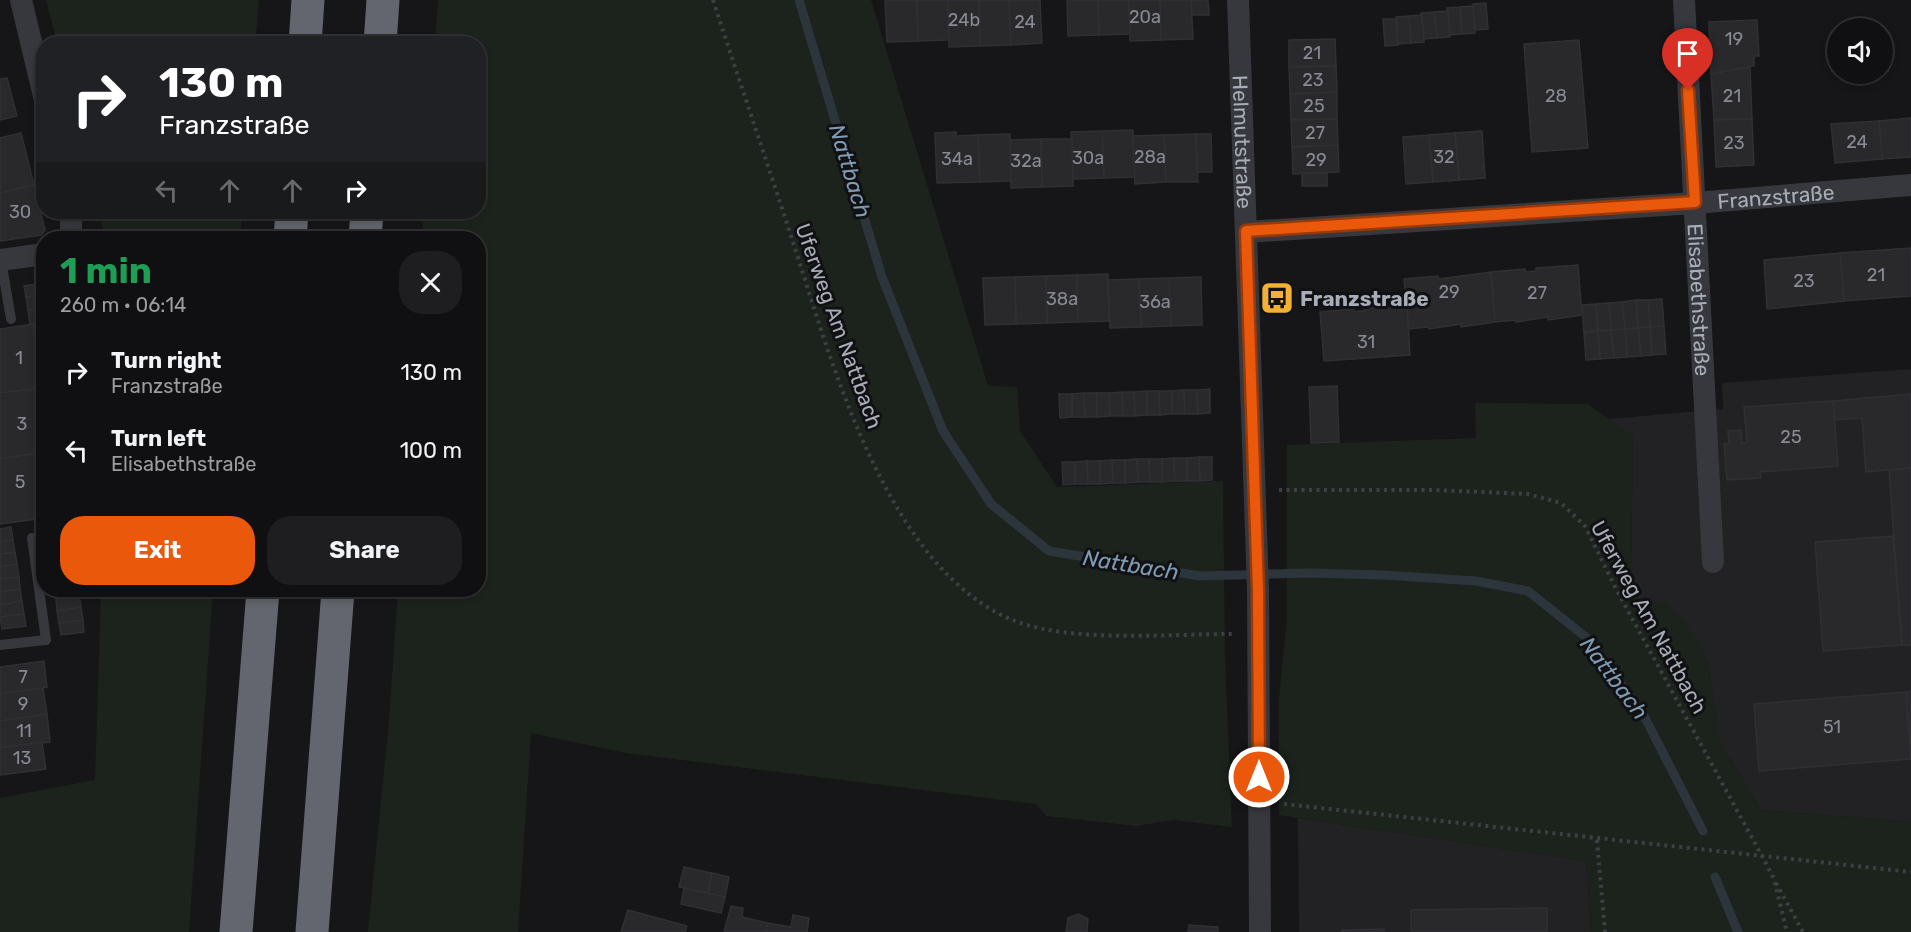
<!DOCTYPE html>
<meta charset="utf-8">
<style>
body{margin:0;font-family:Rubik,sans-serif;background:#1e1e20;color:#f1f3f6;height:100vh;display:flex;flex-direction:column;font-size:22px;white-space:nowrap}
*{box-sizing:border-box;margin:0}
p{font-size:20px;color:#9c9d9f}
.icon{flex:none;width:33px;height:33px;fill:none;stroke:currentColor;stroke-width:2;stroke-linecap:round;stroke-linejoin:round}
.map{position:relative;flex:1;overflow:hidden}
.sheet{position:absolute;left:36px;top:231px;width:450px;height:366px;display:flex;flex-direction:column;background:#101012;border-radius:24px;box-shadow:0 3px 9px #0003,0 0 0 2px #303032}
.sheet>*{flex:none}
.guide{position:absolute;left:36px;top:36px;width:450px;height:183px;border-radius:24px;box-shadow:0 3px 9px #0003,0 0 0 2px #303032;background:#202124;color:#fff;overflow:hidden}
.tools{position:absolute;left:1827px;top:18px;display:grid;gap:12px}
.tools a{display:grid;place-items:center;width:66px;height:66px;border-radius:50%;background:#101012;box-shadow:0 3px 9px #0003,0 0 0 2px #303032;font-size:30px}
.pin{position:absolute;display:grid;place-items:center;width:51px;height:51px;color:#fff;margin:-62px -26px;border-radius:50% 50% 50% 0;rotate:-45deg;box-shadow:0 0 6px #0007}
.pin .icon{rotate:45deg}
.me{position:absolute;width:66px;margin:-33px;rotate:0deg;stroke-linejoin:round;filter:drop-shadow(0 0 4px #0008)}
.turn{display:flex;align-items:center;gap:21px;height:126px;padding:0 24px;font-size:27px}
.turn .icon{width:78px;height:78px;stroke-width:2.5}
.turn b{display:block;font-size:42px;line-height:51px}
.lanes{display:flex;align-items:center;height:57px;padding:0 24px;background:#0003;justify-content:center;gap:30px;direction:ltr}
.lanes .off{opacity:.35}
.round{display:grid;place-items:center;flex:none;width:63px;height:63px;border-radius:24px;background:#1e1e20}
.overview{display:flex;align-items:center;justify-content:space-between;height:102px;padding:0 24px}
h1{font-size:36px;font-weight:700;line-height:45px;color:#1e9e55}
.cta{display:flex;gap:12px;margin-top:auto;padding:12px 24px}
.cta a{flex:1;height:69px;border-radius:24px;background:#ea580c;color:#fff;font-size:24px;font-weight:700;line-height:69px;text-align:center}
.cta a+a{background:#1e1e20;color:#f1f3f6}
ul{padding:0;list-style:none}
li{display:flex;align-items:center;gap:18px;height:78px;padding:0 24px}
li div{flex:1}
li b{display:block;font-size:22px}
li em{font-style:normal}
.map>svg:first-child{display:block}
.built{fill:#222225}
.green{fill:#1c231d}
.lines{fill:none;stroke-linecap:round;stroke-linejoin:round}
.stream{stroke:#2c353c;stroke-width:9}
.building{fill:#29292c;stroke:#303034;stroke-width:1.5}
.path{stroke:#3d3f44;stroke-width:4;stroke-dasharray:3 4.5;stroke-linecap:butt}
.lane{stroke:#37383d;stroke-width:10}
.street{stroke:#37383d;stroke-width:22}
.highway{stroke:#63666e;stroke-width:33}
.route-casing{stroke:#983908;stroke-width:15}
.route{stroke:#ea580c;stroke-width:10}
.labels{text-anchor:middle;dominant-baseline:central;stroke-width:6;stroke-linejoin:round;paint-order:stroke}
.number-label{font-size:18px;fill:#888b94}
.street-label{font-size:21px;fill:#a8adb8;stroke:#111113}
.poi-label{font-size:21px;font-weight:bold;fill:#a8adb8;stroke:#111113;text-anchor:start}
.water-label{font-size:22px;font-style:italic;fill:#7f9bb3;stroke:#111113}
</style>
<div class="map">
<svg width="1911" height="932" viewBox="0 0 1911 932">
<rect width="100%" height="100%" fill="#161618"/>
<g class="built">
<polygon points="1911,369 1911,822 1761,810 1719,740 1708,662 1638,605 1631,568 1633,436 1609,419 1723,409 1722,383"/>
<polygon points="1298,818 1586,861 1591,932 1299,932"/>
</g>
<g class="green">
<polygon points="46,0 259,0 255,43 57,43"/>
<polygon points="438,0 871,0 988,386 1017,387 1020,431 1057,487 1223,481 1225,659 1232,827 1174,820 1136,826 1047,816 1036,804 626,753 531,733 518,932 368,932 389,720 398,590 478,590 478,238 422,238 424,212 478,212 478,44 435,43"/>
<polygon points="99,212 242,212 240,238 105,238"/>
<polygon points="1475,403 1587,404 1633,435 1631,568 1638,605 1668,601 1694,635 1708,662 1719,740 1761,810 1911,822 1911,932 1591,932 1586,861 1279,815 1279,698 1287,618 1287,445 1476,438"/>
<polygon points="101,590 213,590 189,932 0,932 0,798 95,780"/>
</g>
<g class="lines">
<g class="stream">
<polyline points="799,0 882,277 943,431 991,504 1049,551 1200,576 1310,573 1383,575 1476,581 1528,591 1587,638 1642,712 1703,831"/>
<polyline points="1715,877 1738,932"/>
</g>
</g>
<g class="building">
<polygon points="885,0 917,0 918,41 887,42"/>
<polygon points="917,0 948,0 949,40 918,41"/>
<polygon points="948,0 979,0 980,46 949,47"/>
<polygon points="979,0 1009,0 1011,45 980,46"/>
<polygon points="1009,0 1040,0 1042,43 1011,45"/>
<polygon points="1067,0 1098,0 1099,35 1068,36"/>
<polygon points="1098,0 1129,0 1130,34 1099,35"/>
<polygon points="1129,0 1160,0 1161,40 1130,41"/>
<polygon points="1160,0 1191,0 1193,39 1161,40"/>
<polygon points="1191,0 1208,0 1209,15 1192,15"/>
<polygon points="1486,3 1488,29 1475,30 1473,4"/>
<polygon points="1473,6 1475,33 1462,34 1460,7"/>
<polygon points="1460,7 1462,34 1449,35 1447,8"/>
<polygon points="1448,11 1450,37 1437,38 1434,12"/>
<polygon points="1434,12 1437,38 1424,39 1421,13"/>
<polygon points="1422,15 1424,42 1411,43 1409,16"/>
<polygon points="1409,16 1411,43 1398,44 1396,17"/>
<polygon points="1383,19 1396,19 1398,45 1385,46"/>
<polygon points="1757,20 1759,56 1754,56 1754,66 1711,74 1709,22"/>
<polygon points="1335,39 1336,66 1289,67 1289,40"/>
<polygon points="1579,40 1588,148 1532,152 1524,44"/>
<polygon points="1336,66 1337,92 1290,94 1289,67"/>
<polygon points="1750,67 1752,119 1714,120 1711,74"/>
<polygon points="7,78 17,116 0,120 0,79"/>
<polygon points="1337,92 1337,119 1291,120 1290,94"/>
<polygon points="1911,118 1911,157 1882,159 1879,121"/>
<polygon points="1337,119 1338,145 1292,147 1291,120"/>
<polygon points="1752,119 1754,165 1716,167 1714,120"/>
<polygon points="1879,121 1882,159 1835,163 1831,124"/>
<polygon points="1133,130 1135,177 1104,178 1102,131"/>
<polygon points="1102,131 1104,178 1073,179 1071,132"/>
<polygon points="1482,131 1485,178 1459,180 1455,133"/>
<polygon points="956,132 956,136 978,135 980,182 937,183 935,133"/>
<polygon points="21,133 34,185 0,193 0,138"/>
<polygon points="1455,133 1459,180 1433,182 1429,135"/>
<polygon points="1010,134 1011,181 980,182 978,135"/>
<polygon points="1196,134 1198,182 1166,182 1164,135"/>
<polygon points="1196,134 1211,134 1212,172 1197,172"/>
<polygon points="1164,135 1166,182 1135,184 1133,136"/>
<polygon points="1429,135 1433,182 1406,184 1403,137"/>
<polygon points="1041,139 1042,187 1011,188 1010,140"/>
<polygon points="1041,139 1072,139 1073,186 1042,187"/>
<polygon points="1338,145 1339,172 1293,174 1292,147"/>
<rect x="1302" y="173" width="25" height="13"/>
<polygon points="34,185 45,230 41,235 0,241 0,193"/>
<polygon points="1911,248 1911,296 1844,301 1840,253"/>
<polygon points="1840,253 1844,301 1767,309 1764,260"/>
<polygon points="1578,265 1582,315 1548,320 1548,317 1516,322 1516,320 1495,322 1491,272 1525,269 1526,272 1536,271 1536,268"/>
<polygon points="1491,272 1495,322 1461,327 1461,324 1429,329 1428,327 1408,329 1404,279 1438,276 1439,279"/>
<polygon points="1108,274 1109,321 1078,322 1077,275"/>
<polygon points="1077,275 1078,322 1047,323 1046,276"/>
<polygon points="1046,276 1047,323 1016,324 1015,277"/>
<polygon points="1015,277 1016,324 985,325 983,278"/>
<polygon points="1201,277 1202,325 1171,326 1169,278"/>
<polygon points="1169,278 1171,326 1141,327 1139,279"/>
<polygon points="1139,279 1141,327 1110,328 1108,280"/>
<polygon points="44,283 44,295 26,297 24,286"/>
<polygon points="44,295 44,308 28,310 26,297"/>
<polygon points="1662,299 1664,326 1650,327 1648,300"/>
<polygon points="1636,300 1638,328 1625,329 1622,302"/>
<polygon points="1636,300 1648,300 1650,327 1638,328"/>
<polygon points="1622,302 1625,329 1611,330 1609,303"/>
<polygon points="1609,303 1611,330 1598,331 1596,304"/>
<polygon points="1596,304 1598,331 1584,333 1582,305"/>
<polygon points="1407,305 1410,355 1324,361 1320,312 1354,309 1354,312 1364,311 1364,308"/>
<polygon points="44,308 44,322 30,324 28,310"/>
<polygon points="33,324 42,388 0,393 0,329"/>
<polygon points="1664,326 1666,354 1652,355 1650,327"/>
<polygon points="1650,327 1652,355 1641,356 1638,328"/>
<polygon points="1638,328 1641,356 1627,357 1625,329"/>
<polygon points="1625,329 1627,357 1614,358 1611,330"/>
<polygon points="1611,330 1614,358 1600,359 1598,331"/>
<polygon points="1598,331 1600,359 1586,360 1584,333"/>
<polygon points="1337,386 1339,442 1311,443 1309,387"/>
<polygon points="42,388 44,452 0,459 0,393"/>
<polygon points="1210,389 1210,413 1198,414 1197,390"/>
<polygon points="1184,390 1185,414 1172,414 1172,391"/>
<polygon points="1184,390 1197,390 1198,414 1185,414"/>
<polygon points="1147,391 1147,415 1135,416 1134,392"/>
<polygon points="1147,391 1159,391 1160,415 1147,415"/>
<polygon points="1159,391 1172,391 1172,414 1160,415"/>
<polygon points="1122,392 1123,416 1110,416 1109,393"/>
<polygon points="1122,392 1134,392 1135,416 1123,416"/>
<polygon points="1084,393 1085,417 1072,417 1072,394"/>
<polygon points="1084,393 1097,393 1097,417 1085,417"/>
<polygon points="1097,393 1109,393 1110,416 1097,417"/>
<polygon points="1059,394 1072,394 1072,417 1060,418"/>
<polygon points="1911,394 1911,468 1866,472 1862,418 1834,420 1833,401"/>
<polygon points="1833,401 1838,466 1760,472 1761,478 1727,480 1724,444 1729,443 1728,431 1741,430 1742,443 1747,442 1744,407"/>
<polygon points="37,453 44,518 0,524 0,459"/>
<polygon points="1199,457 1212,457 1212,480 1200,481"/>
<polygon points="1199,457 1200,481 1187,481 1187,458"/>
<polygon points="1174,458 1175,481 1162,482 1162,459"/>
<polygon points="1174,458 1187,458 1187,481 1175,481"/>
<polygon points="1137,459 1138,482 1125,483 1125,460"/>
<polygon points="1137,459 1149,459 1150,482 1138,482"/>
<polygon points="1149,459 1162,459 1162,482 1150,482"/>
<polygon points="1112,460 1125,460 1125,483 1113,483"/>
<polygon points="1112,460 1113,483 1100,484 1100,461"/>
<polygon points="1087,461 1088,484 1075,484 1075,462"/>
<polygon points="1087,461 1100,461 1100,484 1088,484"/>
<polygon points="1062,462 1075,462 1075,484 1063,485"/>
<polygon points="1911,468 1911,645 1902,645 1889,470"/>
<polygon points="11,527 13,540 0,542 0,529"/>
<polygon points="1893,536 1902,645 1823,651 1815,542"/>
<polygon points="13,540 15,552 0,554 0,542"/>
<polygon points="15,552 17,564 0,567 0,554"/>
<polygon points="17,564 19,577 0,579 0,567"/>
<polygon points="19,577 20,589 0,592 0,579"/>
<polygon points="20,589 22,601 0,605 0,592"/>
<polygon points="54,590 78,590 79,595 56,599"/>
<polygon points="79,595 81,607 57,611 56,599"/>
<polygon points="22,601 24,614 0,617 0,605"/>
<polygon points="81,607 83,620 59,623 57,611"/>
<polygon points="24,614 26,626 2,629 0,617"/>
<polygon points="83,620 84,632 61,635 59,623"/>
<polygon points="44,661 47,687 0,694 0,667"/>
<polygon points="43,688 47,714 0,721 0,694"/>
<polygon points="1911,691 1911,749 1906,692"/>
<polygon points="1906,692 1911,759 1759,771 1754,704"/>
<polygon points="47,714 50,742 0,748 0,721"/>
<polygon points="42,742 46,769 0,775 0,748"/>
<polygon points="684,867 712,873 708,893 679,887"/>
<polygon points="712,873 729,877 725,897 708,893"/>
<polygon points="684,888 725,897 721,913 681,904"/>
<polygon points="731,906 743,908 742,917 768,923 766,932 724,932"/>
<polygon points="1547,908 1547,932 1412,932 1411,929 1411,910"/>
<polygon points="628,910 687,926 685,932 621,932"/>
<polygon points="1078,914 1088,919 1087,932 1066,932 1068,918"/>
<polygon points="793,915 809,918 807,932 766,932 768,923 791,927"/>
<polygon points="1189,925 1218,927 1218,932 1188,932"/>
<polygon points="1384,929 1384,932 1342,932 1342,930"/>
</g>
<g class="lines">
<g class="path">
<path d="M713 0C739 80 766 159 792 239 831 359 886 570 1015 621 1072 643 1170 634 1233 634"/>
<polyline points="1279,490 1433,490 1528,494 1561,503 1585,526 1616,589 1763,858 1774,879 1787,932"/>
<polyline points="1284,804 1911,872"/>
<polyline points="1597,840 1605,932"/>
<polyline points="1776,883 1803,932"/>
</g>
<g class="lane">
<polyline points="1,260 11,319"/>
<polyline points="0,645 46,640 32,538"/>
</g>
<g class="street">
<polyline points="21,0 44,96"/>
<path id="s1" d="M1238 0 1258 590 1260 932"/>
<path id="s2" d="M1684 0 1713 562"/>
<path id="s3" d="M1246 232 1695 203 1911 185"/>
<polyline points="71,238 71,212"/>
<polyline points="0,260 44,254"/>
</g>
<g class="highway">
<polyline points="305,44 308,0"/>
<polyline points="380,44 383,0"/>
<polyline points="290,238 292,212"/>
<polyline points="365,238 367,212"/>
<polyline points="236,932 263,590"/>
<polyline points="312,932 338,590"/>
</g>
</g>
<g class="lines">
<defs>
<polyline id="route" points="1259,777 1258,590 1246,231 1695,202 1688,90"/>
</defs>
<use href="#route" class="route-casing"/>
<use href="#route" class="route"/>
</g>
<defs>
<symbol id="bus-square" viewBox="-11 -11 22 22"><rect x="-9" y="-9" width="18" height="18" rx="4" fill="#f2b134" stroke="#111113"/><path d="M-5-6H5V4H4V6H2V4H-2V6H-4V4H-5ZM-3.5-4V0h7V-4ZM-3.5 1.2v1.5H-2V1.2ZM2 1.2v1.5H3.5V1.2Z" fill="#111"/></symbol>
</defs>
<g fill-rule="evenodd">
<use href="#bus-square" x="1258" y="279" width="38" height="38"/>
</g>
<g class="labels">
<g class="number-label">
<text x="1145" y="17">20a</text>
<text x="964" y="20">24b</text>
<text x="1025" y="22">24</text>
<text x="1734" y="39">19</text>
<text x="1312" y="53">21</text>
<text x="1313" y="80">23</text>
<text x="1556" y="96">28</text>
<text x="1732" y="96">21</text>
<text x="1314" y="106">25</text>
<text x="1315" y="133">27</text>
<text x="1857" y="142">24</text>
<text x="1734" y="143">23</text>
<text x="1150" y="157">28a</text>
<text x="1444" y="157">32</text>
<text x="1088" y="158">30a</text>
<text x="957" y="159">34a</text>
<text x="1316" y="160">29</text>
<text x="1026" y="161">32a</text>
<text x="20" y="212">30</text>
<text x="1876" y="275">21</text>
<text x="1804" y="281">23</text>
<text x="1449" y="292">29</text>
<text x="1537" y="293">27</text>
<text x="1062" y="299">38a</text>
<text x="1155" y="302">36a</text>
<text x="1366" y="342">31</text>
<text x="19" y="358">1</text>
<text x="22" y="424">3</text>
<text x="1791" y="437">25</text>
<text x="20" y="482">5</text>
<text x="23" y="677">7</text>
<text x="23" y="704">9</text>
<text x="1832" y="727">51</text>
<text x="24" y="731">11</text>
<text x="22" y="758">13</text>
</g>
<g class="street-label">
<text stroke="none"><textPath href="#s1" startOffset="142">Helmutstraße</textPath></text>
<text stroke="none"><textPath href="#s3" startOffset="531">Franzstraße</textPath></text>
<text stroke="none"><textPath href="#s2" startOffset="300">Elisabethstraße</textPath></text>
<text transform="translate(839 326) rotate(70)">Uferweg Am Nattbach</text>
<text transform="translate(1649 617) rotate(61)">Uferweg Am Nattbach</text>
</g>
<g class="poi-label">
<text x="1300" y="298">Franzstraße</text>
</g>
<g class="water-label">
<text transform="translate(850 171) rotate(73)">Nattbach</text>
<text transform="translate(1131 565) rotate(9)">Nattbach</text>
<text transform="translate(1614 678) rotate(53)">Nattbach</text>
</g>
</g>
</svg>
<div class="tools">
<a><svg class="icon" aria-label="sound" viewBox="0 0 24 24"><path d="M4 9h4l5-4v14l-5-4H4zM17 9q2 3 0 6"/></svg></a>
</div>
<div class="pin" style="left:1688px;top:90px;background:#d93025"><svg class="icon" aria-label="arrive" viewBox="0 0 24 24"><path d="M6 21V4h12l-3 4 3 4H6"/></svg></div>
<svg class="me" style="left:1259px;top:777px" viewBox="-20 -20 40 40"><circle r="17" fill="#ea580c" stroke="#fff" stroke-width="3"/><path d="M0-11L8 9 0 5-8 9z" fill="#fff"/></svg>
<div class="guide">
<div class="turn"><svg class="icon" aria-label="right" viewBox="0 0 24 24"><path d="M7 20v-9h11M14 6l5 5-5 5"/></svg><div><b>130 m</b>Franzstraße</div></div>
<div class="lanes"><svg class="icon off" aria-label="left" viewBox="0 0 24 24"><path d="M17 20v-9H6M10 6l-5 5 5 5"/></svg><svg class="icon off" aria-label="ahead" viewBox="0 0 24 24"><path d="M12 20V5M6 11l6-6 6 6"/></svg><svg class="icon off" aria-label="ahead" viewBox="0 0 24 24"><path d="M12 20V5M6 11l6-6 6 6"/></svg><svg class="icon" aria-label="right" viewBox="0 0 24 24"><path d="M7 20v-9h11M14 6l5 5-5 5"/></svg></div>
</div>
<section class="sheet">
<div class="overview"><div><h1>1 min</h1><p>260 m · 06:14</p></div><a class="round"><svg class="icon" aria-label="close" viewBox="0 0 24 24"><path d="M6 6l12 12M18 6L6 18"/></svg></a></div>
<ul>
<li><svg class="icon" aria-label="right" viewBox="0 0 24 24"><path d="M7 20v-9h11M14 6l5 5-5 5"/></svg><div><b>Turn right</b><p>Franzstraße</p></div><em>130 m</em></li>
<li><svg class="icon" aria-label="left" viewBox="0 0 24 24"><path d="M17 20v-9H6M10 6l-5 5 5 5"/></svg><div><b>Turn left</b><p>Elisabethstraße</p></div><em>100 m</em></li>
</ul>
<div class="cta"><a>Exit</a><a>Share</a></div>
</section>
</div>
